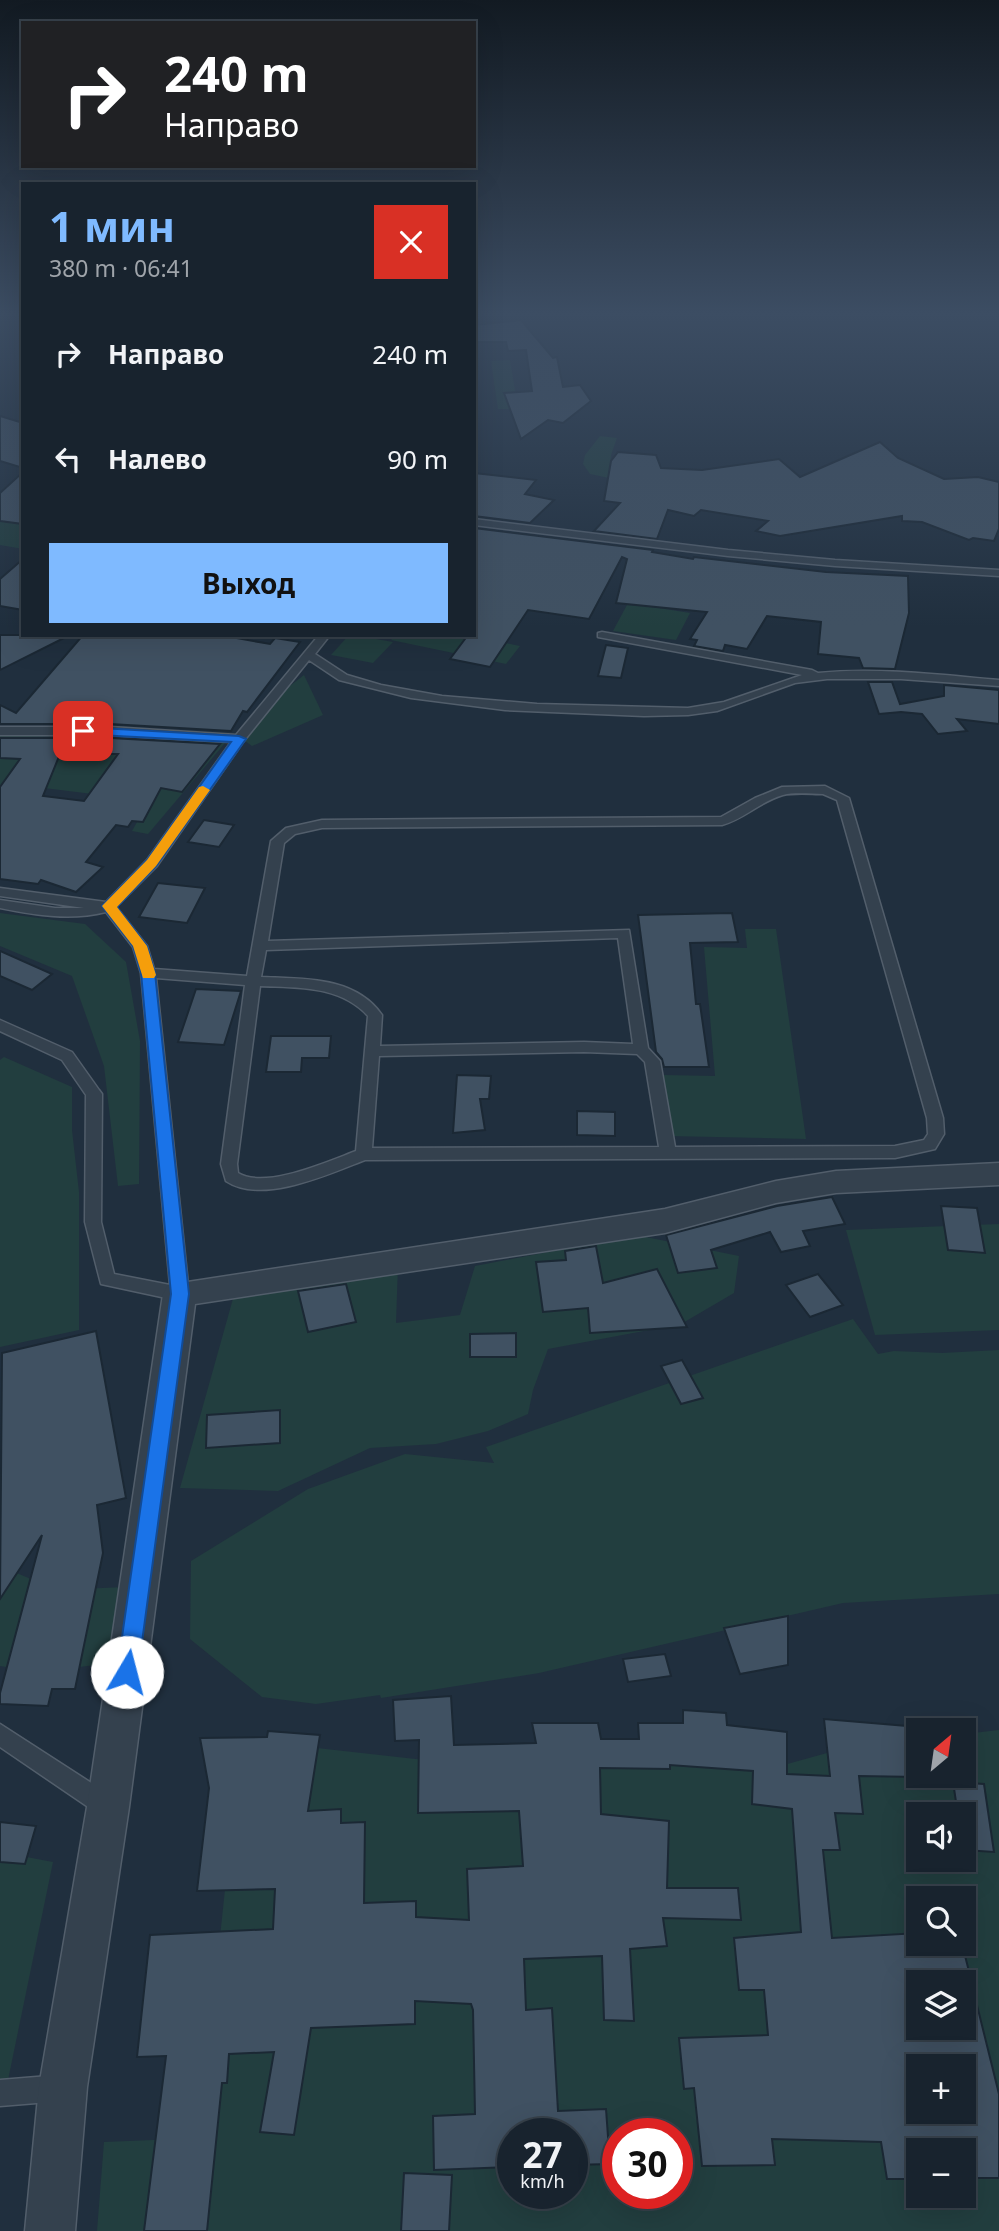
<!DOCTYPE html>
<html lang="ru">
<meta charset="utf-8">
<style>
body{margin:0;font-family:"Noto Sans",sans-serif;background:#252f3a;color:#f1f3f6;height:100vh;display:flex;flex-direction:column;font-size:26px;white-space:nowrap}
*{box-sizing:border-box;margin:0}
p{font-size:23px;color:#9fa4aa}
.icon{flex:none;width:38px;height:38px;fill:none;stroke:currentColor;stroke-width:2;stroke-linecap:round;stroke-linejoin:round}
.map{position:relative;flex:1;overflow:hidden}
.side{position:absolute;left:21px;top:182px;width:455px;height:455px;display:flex;flex-direction:column;background:#18232e;border-radius:0px;box-shadow:0 7px 28px #0002,0 0 0 2px #36404a}
.side>*{flex:none}
.hud{position:absolute;left:21px;top:21px;width:455px;height:147px;border-radius:0px;box-shadow:0 7px 28px #0002,0 0 0 2px #36404a;background:#202124;color:#fff;overflow:hidden}
.needle{width:46px;rotate:29deg}
.controls{position:absolute;left:906px;top:1718px;display:grid;gap:14px}
.controls a{display:grid;place-items:center;width:70px;height:70px;border-radius:0px;background:#18232e;box-shadow:0 7px 28px #0002,0 0 0 2px #36404a;font-size:35px}
.speed{position:absolute;left:497px;top:2118px;display:flex;gap:14px;font-size:35px;font-weight:700;text-align:center}
.speed>*{display:grid;place-content:center;width:91px;height:91px;border-radius:50%;background:#18232e;box-shadow:0 7px 28px #0002,0 0 0 2px #36404a;line-height:1}
.speed small{font-size:18px;font-weight:400}
.speed .limit{border:10px solid #d22;background:#fff;color:#111}
.pin{position:absolute;display:grid;place-items:center;width:60px;height:60px;color:#fff;margin:-30px;border-radius:14px;box-shadow:0 4px 10px #0006}
.me{position:absolute;width:77px;margin:-38px;rotate:8deg;stroke-linejoin:round;filter:drop-shadow(0 0 5px #0008)}
.turn{display:flex;align-items:center;gap:24px;height:147px;padding:0 28px;font-size:32px}
.turn .icon{width:91px;height:91px;stroke-width:2.5}
.turn b{display:block;font-size:49px;line-height:60px}
.round{display:grid;place-items:center;flex:none;width:74px;height:74px;border-radius:0px;background:#252f3a}
.overview{display:flex;align-items:center;justify-content:space-between;height:119px;padding:0 28px}
h1{font-size:42px;font-weight:700;line-height:52px;color:#7fbaff}
.cta{display:flex;gap:14px;margin-top:auto;padding:14px 28px}
.cta a{flex:1;height:80px;border-radius:0px;background:#7fbaff;color:#111;font-size:28px;font-weight:700;line-height:80px;text-align:center}
ul{padding:0;list-style:none}
li{display:flex;align-items:center;gap:21px;height:105px;padding:0 28px}
li div{flex:1}
li b{display:block;font-size:26px}
li em{font-style:normal}
.map>svg:first-child{display:block}
.green{fill:#223e3f;fill-rule:evenodd}
.building{fill:#405162;stroke:#1b2834;stroke-width:2;fill-rule:evenodd}
.lines{fill:none;stroke-linecap:round;stroke-linejoin:round}
.lane-casing{stroke:#525e6b;stroke-width:3}
.street-casing{stroke:#525e6b;stroke-width:3}
.lane{fill:#34414e;fill-rule:evenodd}
.street{fill:#34414e;fill-rule:evenodd}
.route{fill:#1a73e8;stroke:#114b97;stroke-width:2}
.slow{fill:#f59e0b}
</style>
<div class="map">
<svg width="999" height="2231" viewBox="0 0 999 2231">
<rect width="100%" height="100%" fill="#202f3e"/>
<g class="green">
<polygon points="510,360 518,409 498,409 491,361"/>
<polygon points="600,436 617,438 611,455 609,478 590,474 583,464 585,455"/>
<polygon points="23,498 23,549 0,545 0,507"/>
<polygon points="628,603 690,613 676,640 613,631"/>
<polygon points="349,635 379,635 376,639 393,642 373,663 331,655"/>
<polygon points="396,635 468,635 520,646 506,664 391,640"/>
<polygon points="304,675 323,715 252,746 245,741 286,689"/>
<polygon points="0,735 207,742 225,743 148,834 132,831 149,801 36,787 0,799"/>
<polygon points="0,913 85,924 126,962 140,1041 139,1184 118,1186 104,1066 72,976 0,946"/>
<polygon points="745,929 776,929 806,1139 667,1136 663,1075 715,1076 704,947 747,948"/>
<polygon points="4,1057 72,1087 72,1130 79,1192 79,1330 0,1347 0,1060"/>
<polygon points="999,1224 999,1330 875,1335 846,1230"/>
<polygon points="636,1235 739,1256 734,1293 681,1324 548,1349 533,1390 528,1414 488,1431 436,1444 370,1448 278,1491 180,1488 236,1288 398,1265 396,1323 460,1315 475,1266"/>
<polygon points="853,1319 878,1354 894,1351 942,1353 999,1350 999,1594 843,1603 539,1673 381,1698 380,1695 316,1704 262,1697 190,1639 191,1561 308,1489 405,1454 494,1463 486,1447"/>
<polygon points="0,1566 57,1590 125,1587 112,1663 39,1672 0,1666"/>
<path d="M999 1730V2231H97L104 2142 178 2139 213 2004 231 1832 290 1745 487 1767 646 1753 773 1768 845 1748 919 1776H964V1734ZM919 1815H964V1860H919ZM919 1899H964V1944H919ZM919 1983H964V2028H919ZM919 2067H964V2112H919ZM513 2133H572V2193H513ZM618 2133H677V2193H618ZM919 2151H964V2196H919Z"/>
<polygon points="0,1852 53,1862 8,2080 0,2080"/>
</g>
<g class="building">
<polygon points="521,320 553,358 557,357 563,387 580,385 591,401 563,423 548,420 521,439 504,393 532,391 526,350 508,351 506,342 474,342 474,325"/>
<polygon points="0,416 23,423 23,468 0,461"/>
<polygon points="880,442 898,458 944,479 978,477 999,482 999,529 994,541 973,538 969,540 922,522 902,521 902,516 780,536 756,531 768,521 701,510 694,516 668,510 657,539 594,531 620,503 604,501 611,461 618,452 656,455 661,468 702,470 779,459 800,477"/>
<polygon points="23,472 23,524 0,521 0,493"/>
<polygon points="474,473 536,480 525,494 554,500 530,523 474,516"/>
<polygon points="474,528 653,550 652,552 693,559 694,557 826,572 908,576 909,613 895,669 863,668 859,658 818,654 821,622 767,616 747,649 725,645 723,651 694,646 697,640 690,639 707,612 616,603 627,559 622,557 589,619 528,610 490,667 450,659 468,635 474,635"/>
<polygon points="23,559 23,610 0,606 0,579"/>
<polygon points="0,635 70,635 0,670"/>
<polygon points="83,635 220,635 270,644 275,638 300,642 247,712 243,711 231,731 110,724 0,724 0,705 16,713"/>
<polygon points="606,645 628,648 621,678 598,676"/>
<polygon points="868,682 892,682 900,704 944,696 944,685 999,690 999,724 957,719 967,731 938,734 922,714 901,712 879,714"/>
<path d="M0 738H110L220 744 182 792 161 788 143 822 132 821 128 827 116 825 86 862 103 867 76 892 41 880 38 884 0 879V787L20 759 0 758ZM62 749 107 750 106 754H118L84 801 43 796Z"/>
<polygon points="204,820 234,825 219,847 188,842"/>
<polygon points="158,883 205,888 187,923 139,917"/>
<polygon points="732,913 738,942 690,943 696,1004 700,1004 709,1067 664,1067 662,1059 656,1052 638,915"/>
<polygon points="0,951 52,974 32,990 0,976"/>
<polygon points="196,989 241,991 224,1045 178,1042"/>
<polygon points="271,1036 331,1036 329,1058 302,1058 301,1072 266,1072"/>
<polygon points="457,1075 491,1076 489,1099 480,1099 485,1130 453,1133"/>
<polygon points="577,1111 615,1112 615,1136 577,1135"/>
<polygon points="832,1197 845,1224 803,1231 810,1246 781,1252 770,1232 711,1250 717,1268 678,1273 666,1235 777,1206"/>
<polygon points="941,1206 977,1208 985,1253 948,1250"/>
<polygon points="596,1246 603,1283 657,1269 687,1327 590,1333 588,1308 543,1312 536,1262 566,1260 565,1251"/>
<polygon points="818,1274 843,1305 810,1317 786,1285"/>
<polygon points="346,1284 356,1322 308,1332 298,1291"/>
<polygon points="96,1331 126,1498 97,1505 103,1553 75,1689 52,1689 48,1706 0,1704 0,1693 42,1535 0,1599 2,1353"/>
<polygon points="516,1333 516,1357 470,1357 470,1334"/>
<polygon points="682,1360 703,1398 681,1404 661,1366"/>
<polygon points="280,1410 280,1443 206,1448 207,1415"/>
<polygon points="788,1616 788,1665 740,1674 724,1628"/>
<polygon points="665,1654 671,1676 628,1682 623,1659"/>
<path d="M451 1696 454 1745 536 1743 532 1723H598L601 1739H639L638 1723H683V1710L726 1713 727 1725 787 1732V1774L830 1776 824 1719 919 1727V1777L859 1776 863 1814 835 1813 840 1850H823L832 1938 919 1933V1944H962L972 1983H919V2028H964V1986L972 1985 999 2094V2178H964V2151H919V2179H887L881 2142 772 2139 775 2165 702 2166 694 2088 684 2089 679 2038 768 2035 764 1990H739L734 1938 801 1932 792 1809 752 1804 753 1771 670 1765V1769L600 1768 601 1814 669 1821 667 1888H738L741 1920 663 1918 667 1946 630 1949 634 2021 604 2020 602 1956 524 1959 526 2010 552 2008 558 2111 606 2109 610 2164 572 2165V2133H513V2167L434 2170 433 2116 475 2114 473 2010 471 2004 415 2001V2024L311 2028 294 2135 260 2132 274 2052 229 2054 227 2083H222L207 2231H144L166 2056 137 2057 150 1935 273 1929 275 1889 197 1891 209 1788 200 1738 267 1737 268 1731 320 1735 308 1811 341 1809V1823L365 1822 364 1903 416 1901V1917L469 1920 467 1869 523 1866 519 1811 418 1813 419 1740 395 1741 393 1700ZM964 2055V2112H919V2058Z"/>
<polygon points="953,1782 984,1784 994,1852 964,1850 964,1815 958,1815"/>
<polygon points="0,1822 36,1826 25,1864 0,1862"/>
<polygon points="404,2173 452,2175 449,2231 401,2231"/>
</g>
<g class="lines">
<defs>
<g id="lane">
<polygon points="474,519 728,550 835,560 999,570 999,576 835,566 728,556 474,525"/>
<path d="M602 632 812 670 818 673C878 667 939 675 999 680V686L901 679H827L795 683 717 711 688 715 644 716 505 710 411 698 339 680 309 660 243 742 157 866 116 907 147 946 154 969 247 976 271 841 286 828 322 820 721 817 755 798 782 787 825 786 849 798 943 1118 944 1134 935 1149 895 1158 365 1160C329 1174 262 1205 226 1181L221 1164 245 985 156 978 189 1294 186 1299 180 1301 101 1284 85 1222 86 1095 62 1060 0 1031V1020L72 1052 99 1090 102 1094 101 1222 114 1274 170 1285 141 973 133 947 106 912C70 921 35 915 0 908V900L55 908H84L0 896V888L106 902 147 860 231 742 110 735H0V727H110L236 735 319 635H330L315 654 347 675 381 685 442 696 537 704 688 708 724 702 802 675 598 637V633ZM823 794 837 800 927 1118 928 1134 924 1140 895 1146 675 1147 660 1061 648 1048 629 930 268 941 284 843 295 834 322 828 722 825C744 819 761 801 783 795 795 792 811 794 823 794ZM618 938 633 1044 584 1042 380 1046 382 1015C355 976 303 979 261 977L266 950ZM260 986C297 988 340 985 368 1016L356 1151C329 1161 265 1190 238 1173L237 1164ZM584 1052 637 1054 645 1062 659 1147 372 1148 379 1056Z"/>
<polygon points="0,1724 113,1797 116,1805 113,1813 105,1816 97,1813 0,1747"/>
<polygon points="61,2075 70,2079 74,2088 70,2097 61,2101 0,2106 0,2080"/>
</g>
<polygon id="street" points="999,1163 999,1185 836,1193 776,1203 665,1233 195,1304 129,1807 87,2087 75,2231 25,2231 39,2087 87,1807 163,1294 168,1285 665,1209 776,1181 836,1171"/>
</defs>
<use href="#lane" class="lane-casing"/>
<use href="#street" class="street-casing"/>
<use href="#lane" class="lane"/>
<use href="#street" class="street"/>
</g>
<linearGradient id="sky" x2="0" y2="1"><stop stop-color="#121a22"/><stop offset="0.5" stop-color="#3c4d63"/><stop offset="1" stop-color="#3c4d63" stop-opacity="0"/></linearGradient>
<rect width="999" height="627" fill="url(#sky)"/>
<polygon class="route" points="83,727 239,736 246,739 156,866 117,907 147,946 155,973 189,1294 138,1672 135,1679 127,1682 120,1679 117,1672 171,1294 141,973 133,946 102,906 147,860 231,742 78,734 77,731"/>
<polygon class="slow" points="203,786 210,790 156,866 117,907 147,946 156,975 154,978 143,978 133,946 102,906 147,860 199,787"/>
</svg>
<div class="controls">
<a><svg class="needle" viewBox="-14 -14 28 28"><path d="M0-13l5 13h-10z" fill="#e53935"/><path d="M0 13l5-13h-10z" fill="#9fa4aa"/></svg></a>
<a><svg class="icon" aria-label="sound" viewBox="0 0 24 24"><path d="M4 9h4l5-4v14l-5-4H4zM17 9q2 3 0 6"/></svg></a>
<a><svg class="icon" aria-label="search" viewBox="0 0 24 24"><circle cx="10" cy="10" r="6"/><path d="M15 15l6 6"/></svg></a>
<a><svg class="icon" aria-label="layers" viewBox="0 0 24 24"><path d="M12 4l9 5-9 5-9-5zM3 14l9 5 9-5"/></svg></a>
<a>+</a>
<a>−</a>
</div>
<div class="speed"><div>27<small>km/h</small></div><div class="limit">30</div></div>
<div class="pin" style="left:83px;top:731px;background:#d93025"><svg class="icon" aria-label="arrive" viewBox="0 0 24 24"><path d="M6 21V4h12l-3 4 3 4H6"/></svg></div>
<svg class="me" style="left:127px;top:1672px" viewBox="-20 -20 40 40"><circle r="19" fill="#fff"/><path d="M0-13L10 11 0 6-10 11z" fill="#1a73e8"/></svg>
<div class="hud">
<div class="turn"><svg class="icon" aria-label="right" viewBox="0 0 24 24"><path d="M7 20v-9h11M14 6l5 5-5 5"/></svg><div><b>240 m</b>Направо</div></div>
</div>
<section class="side">
<div class="overview"><div><h1>1 мин</h1><p>380 m · 06:41</p></div><a class="round" style="background:#d93025;color:#fff"><svg class="icon" aria-label="close" viewBox="0 0 24 24"><path d="M6 6l12 12M18 6L6 18"/></svg></a></div>
<ul>
<li><svg class="icon" aria-label="right" viewBox="0 0 24 24"><path d="M7 20v-9h11M14 6l5 5-5 5"/></svg><div><b>Направо</b></div><em>240 m</em></li>
<li><svg class="icon" aria-label="left" viewBox="0 0 24 24"><path d="M17 20v-9H6M10 6l-5 5 5 5"/></svg><div><b>Налево</b></div><em>90 m</em></li>
</ul>
<div class="cta"><a>Выход</a></div>
</section>
</div>
